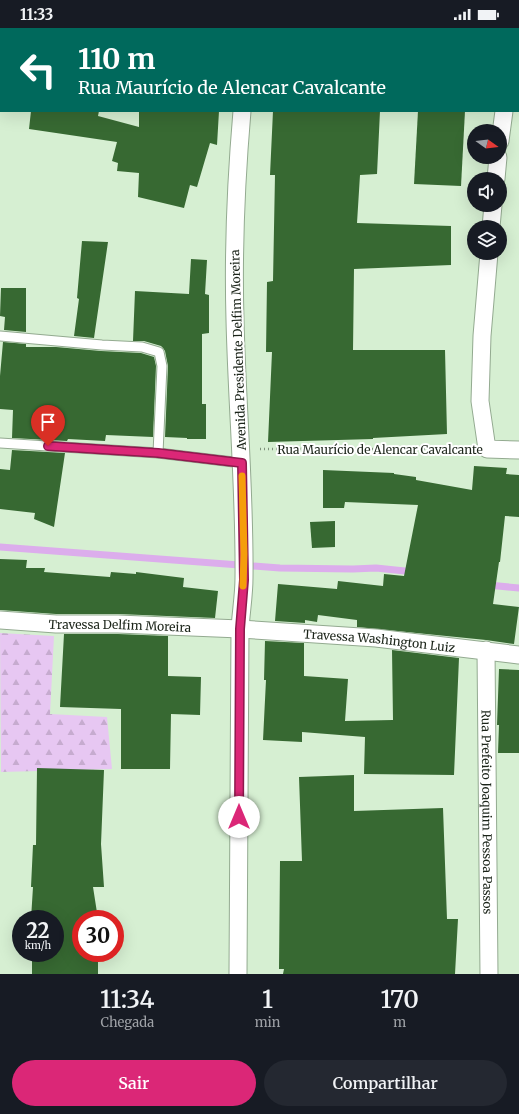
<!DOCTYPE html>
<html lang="pt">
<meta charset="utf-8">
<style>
body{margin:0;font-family:Merriweather,serif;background:#242831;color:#f1f3f6;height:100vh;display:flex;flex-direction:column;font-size:15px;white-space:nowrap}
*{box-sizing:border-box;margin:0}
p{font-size:13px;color:#9ea1a6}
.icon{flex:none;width:22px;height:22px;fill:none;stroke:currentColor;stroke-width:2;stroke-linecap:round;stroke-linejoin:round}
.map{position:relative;height:946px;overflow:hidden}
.details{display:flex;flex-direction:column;background:#171b24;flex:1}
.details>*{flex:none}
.hud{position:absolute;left:0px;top:0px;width:519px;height:84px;box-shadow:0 4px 16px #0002;background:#00695c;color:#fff;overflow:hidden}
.needle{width:26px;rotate:104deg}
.buttons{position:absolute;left:467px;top:96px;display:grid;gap:8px}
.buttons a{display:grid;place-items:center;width:40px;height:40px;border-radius:50%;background:#171b24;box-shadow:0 4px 16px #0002;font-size:20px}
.speed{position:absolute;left:12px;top:882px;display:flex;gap:8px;font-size:20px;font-weight:700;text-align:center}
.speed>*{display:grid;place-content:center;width:52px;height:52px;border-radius:50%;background:#171b24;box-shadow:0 4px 16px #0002;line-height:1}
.speed small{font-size:10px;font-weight:400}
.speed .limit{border:6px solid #d22;background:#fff;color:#111}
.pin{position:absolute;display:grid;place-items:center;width:34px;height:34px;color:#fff;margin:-41px -17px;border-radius:50% 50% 50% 0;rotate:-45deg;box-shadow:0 0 4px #0007}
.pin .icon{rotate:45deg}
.me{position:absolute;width:44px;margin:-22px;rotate:0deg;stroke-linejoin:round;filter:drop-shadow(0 0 3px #0008)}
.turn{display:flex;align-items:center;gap:14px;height:84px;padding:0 12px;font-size:18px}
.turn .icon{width:52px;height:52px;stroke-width:2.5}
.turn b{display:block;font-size:28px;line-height:34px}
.eta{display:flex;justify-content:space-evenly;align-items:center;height:68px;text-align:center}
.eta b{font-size:24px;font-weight:600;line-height:28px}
.action{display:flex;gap:8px;margin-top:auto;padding:8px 12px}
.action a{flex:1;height:46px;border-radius:24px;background:#db2777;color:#fff;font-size:16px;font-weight:600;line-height:46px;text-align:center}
.action a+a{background:#242831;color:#f1f3f6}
.status{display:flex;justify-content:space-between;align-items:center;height:28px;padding:0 20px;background:#171b24;direction:ltr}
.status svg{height:11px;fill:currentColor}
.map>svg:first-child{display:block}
.forest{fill:url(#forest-firs)}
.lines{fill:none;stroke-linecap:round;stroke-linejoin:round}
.stream{stroke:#dcadec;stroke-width:7}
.building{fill:#376932}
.lane-casing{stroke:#93aa90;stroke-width:11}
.street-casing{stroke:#93aa90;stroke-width:19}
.highway-casing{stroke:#fff;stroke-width:24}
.path{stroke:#7f917c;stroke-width:2.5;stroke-dasharray:1 3;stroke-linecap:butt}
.lane{stroke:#fff;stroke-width:9}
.street{stroke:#fff;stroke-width:17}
.highway{stroke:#5fb156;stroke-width:22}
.route-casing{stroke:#8e194d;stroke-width:10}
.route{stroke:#db2777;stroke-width:7}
.slow{stroke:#f59e0b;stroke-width:7}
.labels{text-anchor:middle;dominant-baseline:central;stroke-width:4;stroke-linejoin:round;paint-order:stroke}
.street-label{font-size:12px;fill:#1b2419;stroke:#fff}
</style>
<div class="status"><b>11:33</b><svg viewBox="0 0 49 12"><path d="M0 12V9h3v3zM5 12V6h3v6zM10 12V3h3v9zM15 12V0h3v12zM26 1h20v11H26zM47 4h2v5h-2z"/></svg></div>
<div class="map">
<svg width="519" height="946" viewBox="0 0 519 946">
<defs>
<pattern id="forest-firs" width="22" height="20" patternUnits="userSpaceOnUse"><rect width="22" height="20" fill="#e7c7f2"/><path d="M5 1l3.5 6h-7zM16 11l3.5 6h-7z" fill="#c6abcf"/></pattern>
</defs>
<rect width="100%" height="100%" fill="#d6efd2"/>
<polygon class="forest" points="0,605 54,608 50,686 107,689 112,741 1,744"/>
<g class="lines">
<g class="stream">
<polyline points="0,519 280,540 353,541 376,540 405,543 414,546"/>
<polyline points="488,557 519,560"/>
</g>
</g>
<g class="building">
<polygon points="31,83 99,83 98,88 139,99 139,83 219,83 217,117 210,115 197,159 190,157 184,180 138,169 139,145 117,143 118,135 112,133 117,114 29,101"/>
<polygon points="273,83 380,83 377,146 360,147 357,195 451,198 451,237 354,241 353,322 445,322 447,406 373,410 373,411 268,414 272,324 266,324 267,254 273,253 275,147 270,147"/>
<polygon points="418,83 465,83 461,158 414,156"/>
<polygon points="82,213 108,214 94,310 74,308 79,271 77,270"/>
<polygon points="191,231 207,232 205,266 209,267 209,305 202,306 202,376 206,376 206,411 187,411 187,410 165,409 168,338 165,323 163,320 161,318 144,313 133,313 135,263 189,266"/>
<polygon points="1,260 26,260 26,304 4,302 5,289 0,288"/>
<polygon points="3,314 26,316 26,319 56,319 101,323 141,325 154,329 156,338 153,409 106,407 105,413 68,411 67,413 12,410 13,382 0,381 0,348"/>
<polygon points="12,422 65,425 54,499 34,491 35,485 0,481 0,441 10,442"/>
<polygon points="474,438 507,440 506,446 519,447 519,489 505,488 500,534 499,534 493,576 519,579 514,616 486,612 357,599 357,592 318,587 317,594 305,592 305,595 275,593 278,556 337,561 338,553 383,558 384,546 404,548 418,477 345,474 344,480 323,480 323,442 394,445 394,446 416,449 416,452 472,462"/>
<polygon points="335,493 335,519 312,520 310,494"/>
<polygon points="0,531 27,532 26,540 45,540 44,544 110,549 111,544 136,546 136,544 184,550 183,559 218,563 215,590 118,586 56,586 0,582"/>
<polygon points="64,606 118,606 168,608 168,648 201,649 200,687 171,686 170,741 121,741 121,681 60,679"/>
<polygon points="265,613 304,615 304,648 348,651 345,693 393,692 392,622 459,630 454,747 364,746 365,709 302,704 302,714 263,712 266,652 264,652"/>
<polygon points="499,641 519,642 519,725 498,725 499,697 497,697"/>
<polygon points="37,740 104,742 101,816 104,859 93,859 98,891 81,891 81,925 98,925 98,946 32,946 32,925 55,925 55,891 31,891 33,859 31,859 33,817 36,817"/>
<polygon points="354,747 354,783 443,780 447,891 458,891 455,946 283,946 284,941 279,941 280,833 302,833 299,749"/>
</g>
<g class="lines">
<defs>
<g id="lane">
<polyline points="0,308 102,317 142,319 159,324 162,338 158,425"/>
<polyline points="0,415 158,425 242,435"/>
</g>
<g id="street">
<polyline points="3,1 3,0"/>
<polyline points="0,45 1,28"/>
<polyline points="500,113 504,83"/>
<polyline points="496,151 498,129"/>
<polyline points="491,199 493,177"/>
<polyline points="489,225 482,308 480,373 487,421 519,422"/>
<path id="s1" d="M0 592 56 596H118L240 601 376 610 519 627"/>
<path id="s2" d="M486 622 489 946"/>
<path d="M238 946 240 601C241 584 244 567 244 550 245 464 237 378 235 292 233 222 236 153 242 83"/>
</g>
<g id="highway">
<polyline points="163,0 169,1"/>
<polyline points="518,59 519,59"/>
</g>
</defs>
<use href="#lane" class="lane-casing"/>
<use href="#street" class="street-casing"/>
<use href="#highway" class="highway-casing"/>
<polyline class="path" points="260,421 467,421"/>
<use href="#lane" class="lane"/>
<use href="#street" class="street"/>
<use href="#highway" class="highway"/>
</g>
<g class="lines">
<defs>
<polyline id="route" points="48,418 158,425 242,435 244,552 240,601 239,789"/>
</defs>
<use href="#route" class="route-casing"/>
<use href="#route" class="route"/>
<polyline class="slow" points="242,448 244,526 243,558"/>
</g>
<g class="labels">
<g class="street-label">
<text transform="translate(238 322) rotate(-92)">Avenida Presidente Delfim Moreira</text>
<text x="380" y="421">Rua Maurício de Alencar Cavalcante</text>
<text stroke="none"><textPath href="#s1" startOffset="120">Travessa Delfim Moreira</textPath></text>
<text stroke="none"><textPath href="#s1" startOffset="380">Travessa Washington Luiz</textPath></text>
<text stroke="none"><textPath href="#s2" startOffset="162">Rua Prefeito Joaquim Pessoa Passos</textPath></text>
</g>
</g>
</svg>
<div class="buttons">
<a><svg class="needle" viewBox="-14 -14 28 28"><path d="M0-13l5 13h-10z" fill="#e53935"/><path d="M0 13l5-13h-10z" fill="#9ea1a6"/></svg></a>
<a><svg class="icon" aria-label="sound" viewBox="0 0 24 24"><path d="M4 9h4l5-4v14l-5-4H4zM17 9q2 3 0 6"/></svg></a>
<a><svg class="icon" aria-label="layers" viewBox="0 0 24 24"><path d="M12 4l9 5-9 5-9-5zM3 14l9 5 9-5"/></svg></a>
</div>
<div class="speed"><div>22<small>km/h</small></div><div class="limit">30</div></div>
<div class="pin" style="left:48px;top:418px;background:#d93025"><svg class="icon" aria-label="arrive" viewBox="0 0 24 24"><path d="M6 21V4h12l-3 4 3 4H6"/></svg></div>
<svg class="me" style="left:239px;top:789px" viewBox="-20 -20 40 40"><circle r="19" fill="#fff"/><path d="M0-13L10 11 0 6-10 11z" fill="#db2777"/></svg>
<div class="hud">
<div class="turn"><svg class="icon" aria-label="left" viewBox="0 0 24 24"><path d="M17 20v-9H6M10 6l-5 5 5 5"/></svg><div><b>110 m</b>Rua Maurício de Alencar Cavalcante</div></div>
</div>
</div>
<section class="details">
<div class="eta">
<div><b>11:34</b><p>Chegada</p></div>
<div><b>1</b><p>min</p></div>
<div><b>170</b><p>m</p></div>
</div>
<div class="action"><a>Sair</a><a>Compartilhar</a></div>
</section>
